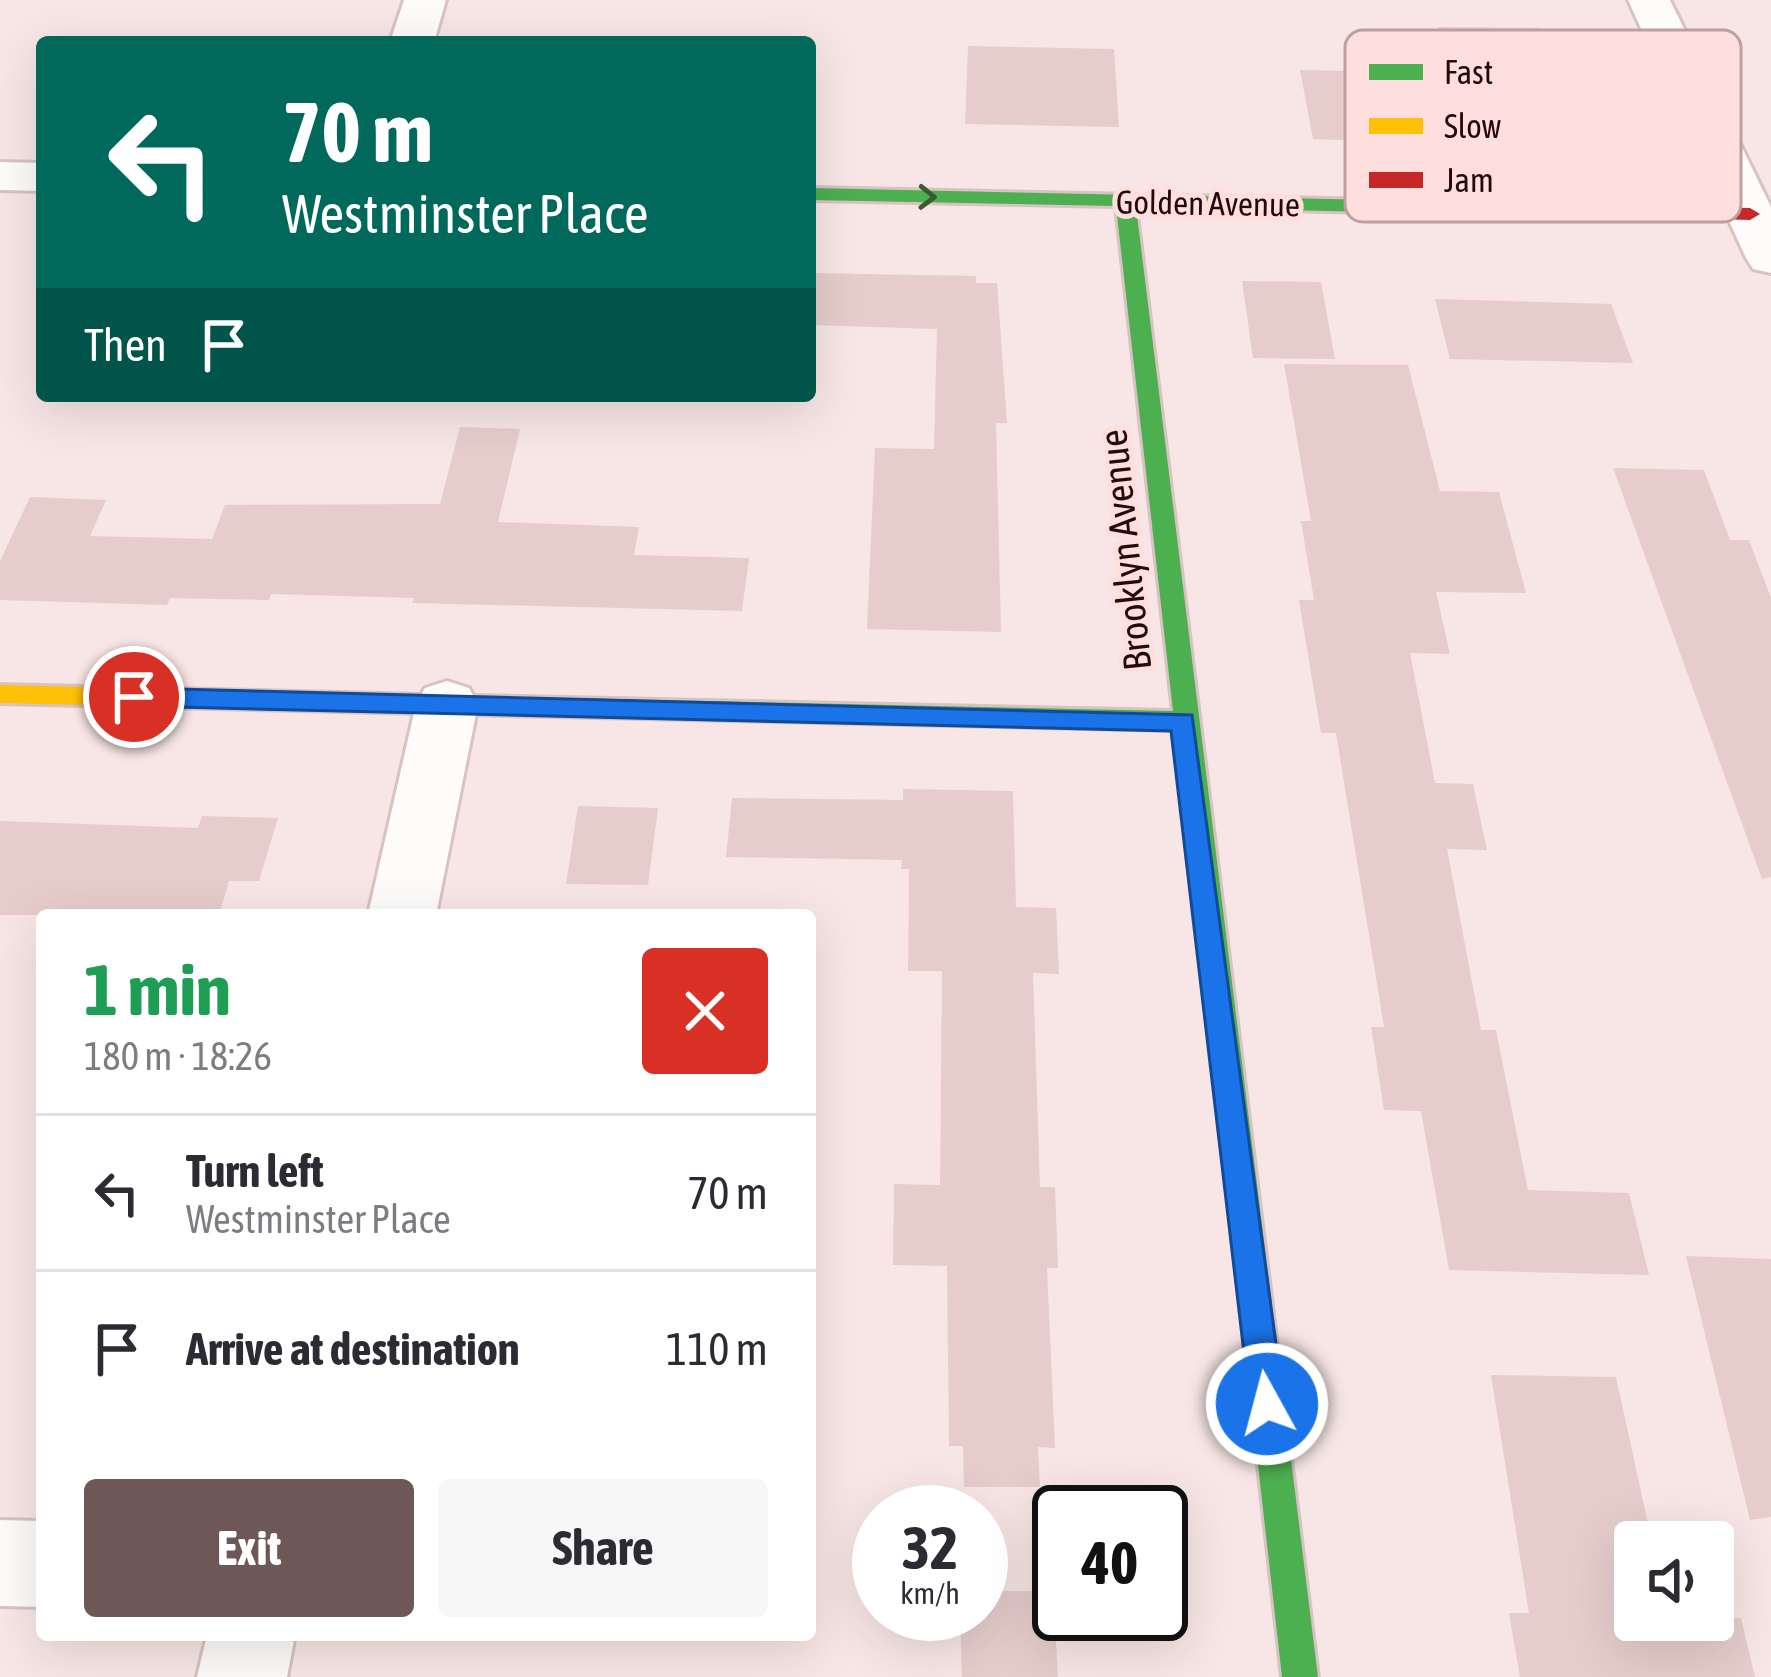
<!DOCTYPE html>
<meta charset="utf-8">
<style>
body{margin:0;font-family:"Asap Condensed",sans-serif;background:#f7f7f7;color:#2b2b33;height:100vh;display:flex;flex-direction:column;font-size:45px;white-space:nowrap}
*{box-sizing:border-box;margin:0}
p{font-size:39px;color:#7c7c81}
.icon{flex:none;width:66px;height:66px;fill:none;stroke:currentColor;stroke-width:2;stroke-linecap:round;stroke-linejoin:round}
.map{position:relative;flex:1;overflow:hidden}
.side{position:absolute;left:36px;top:909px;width:780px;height:732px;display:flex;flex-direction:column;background:#fff;border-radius:12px;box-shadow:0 12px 48px #0002}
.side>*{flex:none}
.hud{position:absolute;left:36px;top:36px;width:780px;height:366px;border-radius:12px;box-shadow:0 12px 48px #0002;background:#00695c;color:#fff;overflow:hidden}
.buttons{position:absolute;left:1614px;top:1521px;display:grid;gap:24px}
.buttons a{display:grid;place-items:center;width:120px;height:120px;border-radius:12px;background:#fff;box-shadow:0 12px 48px #0002;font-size:60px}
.speed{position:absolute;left:852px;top:1485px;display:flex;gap:24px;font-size:60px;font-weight:700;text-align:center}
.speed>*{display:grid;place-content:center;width:156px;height:156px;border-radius:50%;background:#fff;box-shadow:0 12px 48px #0002;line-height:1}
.speed small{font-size:30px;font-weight:400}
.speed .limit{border:6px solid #111;border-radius:18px;background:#fff;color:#111}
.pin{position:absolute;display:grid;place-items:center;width:102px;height:102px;color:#fff;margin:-51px;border:6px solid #fff;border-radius:50%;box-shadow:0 3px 12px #0007}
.me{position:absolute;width:132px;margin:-66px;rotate:353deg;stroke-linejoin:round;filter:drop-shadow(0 0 9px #0008)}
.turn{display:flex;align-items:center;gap:42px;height:252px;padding:0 48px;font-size:54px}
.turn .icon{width:156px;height:156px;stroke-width:2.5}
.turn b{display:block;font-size:84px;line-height:102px}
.then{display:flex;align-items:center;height:114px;padding:0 48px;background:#0003;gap:24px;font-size:45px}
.round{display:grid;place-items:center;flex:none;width:126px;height:126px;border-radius:12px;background:#f7f7f7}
.headline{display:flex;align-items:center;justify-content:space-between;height:204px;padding:0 48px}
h1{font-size:72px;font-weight:700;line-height:90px;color:#1e9e55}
.button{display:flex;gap:24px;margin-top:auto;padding:24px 48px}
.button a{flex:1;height:138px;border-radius:12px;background:#6e5857;color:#fff;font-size:48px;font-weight:700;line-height:138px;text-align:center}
.button a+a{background:#f7f7f7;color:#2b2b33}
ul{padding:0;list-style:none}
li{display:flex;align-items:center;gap:36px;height:156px;padding:0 48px;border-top:3px solid #e1e1e2}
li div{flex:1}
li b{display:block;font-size:45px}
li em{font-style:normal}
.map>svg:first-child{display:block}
.building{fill:#e6cdcc}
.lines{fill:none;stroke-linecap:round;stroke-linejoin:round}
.street-casing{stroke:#d8c2c2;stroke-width:6}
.fast-casing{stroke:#d8c2c2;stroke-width:6}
.slow-casing{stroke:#d8c2c2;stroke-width:6}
.jam-casing{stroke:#d8c2c2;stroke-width:6}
.street{fill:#fefbfb;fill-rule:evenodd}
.fast{fill:#4caf50;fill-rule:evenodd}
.slow{fill:#ffc107;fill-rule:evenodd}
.jam{fill:#c62828;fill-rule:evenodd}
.oneway{stroke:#385d2e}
.route{fill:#1a73e8;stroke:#114b97;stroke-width:3}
.labels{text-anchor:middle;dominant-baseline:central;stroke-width:10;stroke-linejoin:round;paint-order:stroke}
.far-street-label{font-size:33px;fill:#240b0b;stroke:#fedfde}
.street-label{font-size:39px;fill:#240b0b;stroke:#fedfde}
.key{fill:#fedfde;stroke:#bd9f9f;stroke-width:3}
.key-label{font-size:33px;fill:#240b0b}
</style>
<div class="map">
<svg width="1771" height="1677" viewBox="0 0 1771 1677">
<rect width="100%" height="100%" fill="#f7e6e5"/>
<g class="building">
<polygon points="1438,27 1540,28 1585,150 1313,139 1300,70 1454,73"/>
<polygon points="968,46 1114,49 1119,127 965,124"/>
<polygon points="810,273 976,276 976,283 997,283 1007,423 996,423 1001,632 867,629 875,448 934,449 937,329 810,325"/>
<polygon points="1242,281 1321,282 1335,359 1253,358"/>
<polygon points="1435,299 1611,304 1633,363 1450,359"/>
<polygon points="1284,364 1408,365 1440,491 1499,492 1526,593 1436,592 1450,654 1410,653 1435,783 1473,784 1487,850 1447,849 1481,1030 1496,1030 1528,1190 1629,1193 1649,1275 1449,1270 1421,1111 1384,1110 1371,1027 1384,1027 1336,733 1321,733 1299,600 1314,600 1301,521 1311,521"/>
<polygon points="460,427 520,429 498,522 639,527 634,555 749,558 742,611 412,603 414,598 271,594 269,600 170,598 167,605 0,600 0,561 30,497 106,500 90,536 212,539 225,505 440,504"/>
<polygon points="1613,468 1704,470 1730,540 1749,540 1771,598 1771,877 1762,879"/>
<polygon points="903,789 1013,791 1016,907 1056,908 1059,974 1033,973 1040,1187 1055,1187 1058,1268 1047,1268 1055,1448 1038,1447 1040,1487 964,1487 963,1446 949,1446 947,1266 893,1265 894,1184 940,1185 942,971 908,971 909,869 901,869 902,860 726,857 732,798 903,800"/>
<polygon points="578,806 658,808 648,885 566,884"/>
<polygon points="202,816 278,818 259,881 229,881 219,915 0,915 0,821 198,828"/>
<polygon points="1686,1256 1771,1259 1771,1517 1750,1520"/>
<polygon points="1491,1375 1616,1377 1652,1542 1635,1542 1635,1620 1741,1618 1755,1677 1520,1677 1509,1613 1529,1613"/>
<polygon points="981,1591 1053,1591 1058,1677 962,1677 960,1614 981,1614"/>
</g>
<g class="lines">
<defs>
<g id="street">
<polygon points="404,0 446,0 434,42 390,42"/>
<polygon points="1628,0 1670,0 1771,207 1771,273 1753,269 1746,258"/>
<polygon points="0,162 42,163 42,191 0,190"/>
<polygon points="447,681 469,688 478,704 436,915 368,915 416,704 425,688"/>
<polygon points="0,1520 42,1521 42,1607 0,1606"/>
<polygon points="207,1635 295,1635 287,1677 197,1677"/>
</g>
<polygon id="fast" points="810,188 1561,204 1571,210 1561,216 1136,207 1318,1677 1282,1677 1175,730 423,713 410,704 423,695 1173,711 1116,206 810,200"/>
<polygon id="slow" points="0,685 423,695 436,704 423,713 0,703"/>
<polygon id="jam" points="1561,204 1750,208 1760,214 1750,220 1554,214 1554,206"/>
</defs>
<use href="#street" class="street-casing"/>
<use href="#fast" class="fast-casing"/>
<use href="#slow" class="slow-casing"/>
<use href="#jam" class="jam-casing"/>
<use href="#street" class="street"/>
<use href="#fast" class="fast"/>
<use href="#slow" class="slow"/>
<use href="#jam" class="jam"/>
</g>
<defs><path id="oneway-chevron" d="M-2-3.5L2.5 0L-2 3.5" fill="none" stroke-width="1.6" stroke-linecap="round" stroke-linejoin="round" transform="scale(3)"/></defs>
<use class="oneway" href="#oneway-chevron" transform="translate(927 197) rotate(1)"/>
<polygon class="route" points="134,688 1192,715 1284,1404 1279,1415 1267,1420 1255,1415 1250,1404 1171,731 134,706 121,697"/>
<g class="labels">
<g class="far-street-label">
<text transform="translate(1208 203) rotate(1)">Golden Avenue</text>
</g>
<g class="street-label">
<text transform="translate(1125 550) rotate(-96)">Brooklyn Avenue</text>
</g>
</g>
<rect x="1345" y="30" width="396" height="192" rx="18" class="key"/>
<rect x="1369" y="64" width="54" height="16" fill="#4caf50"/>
<rect x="1369" y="118" width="54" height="16" fill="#ffc107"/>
<rect x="1369" y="172" width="54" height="16" fill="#c62828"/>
<g class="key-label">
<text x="1444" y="84">Fast</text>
<text x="1444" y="138">Slow</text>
<text x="1444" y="192">Jam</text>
</g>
</svg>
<div class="buttons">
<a><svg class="icon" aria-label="sound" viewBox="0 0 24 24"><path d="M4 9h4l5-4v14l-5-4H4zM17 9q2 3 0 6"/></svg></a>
</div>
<div class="speed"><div>32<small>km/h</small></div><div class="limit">40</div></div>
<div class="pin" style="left:134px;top:697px;background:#d93025"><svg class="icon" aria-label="arrive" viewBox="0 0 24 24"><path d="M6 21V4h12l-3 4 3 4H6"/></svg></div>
<svg class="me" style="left:1267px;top:1404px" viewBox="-20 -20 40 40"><circle r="17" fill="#1a73e8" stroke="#fff" stroke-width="3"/><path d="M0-11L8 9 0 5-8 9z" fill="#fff"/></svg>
<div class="hud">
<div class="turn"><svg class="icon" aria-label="left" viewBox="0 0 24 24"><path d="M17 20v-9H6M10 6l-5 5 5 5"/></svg><div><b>70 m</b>Westminster Place</div></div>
<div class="then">Then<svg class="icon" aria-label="arrive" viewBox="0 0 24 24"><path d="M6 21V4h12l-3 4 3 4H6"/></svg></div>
</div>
<section class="side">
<div class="headline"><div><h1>1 min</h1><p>180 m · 18:26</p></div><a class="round" style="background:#d93025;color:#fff"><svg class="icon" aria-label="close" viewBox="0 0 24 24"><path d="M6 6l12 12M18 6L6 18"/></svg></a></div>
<ul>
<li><svg class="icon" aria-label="left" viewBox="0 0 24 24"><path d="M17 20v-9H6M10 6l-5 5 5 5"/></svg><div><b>Turn left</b><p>Westminster Place</p></div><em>70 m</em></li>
<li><svg class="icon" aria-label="arrive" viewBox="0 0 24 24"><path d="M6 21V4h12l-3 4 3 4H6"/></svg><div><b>Arrive at destination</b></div><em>110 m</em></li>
</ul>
<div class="button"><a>Exit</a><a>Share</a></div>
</section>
</div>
